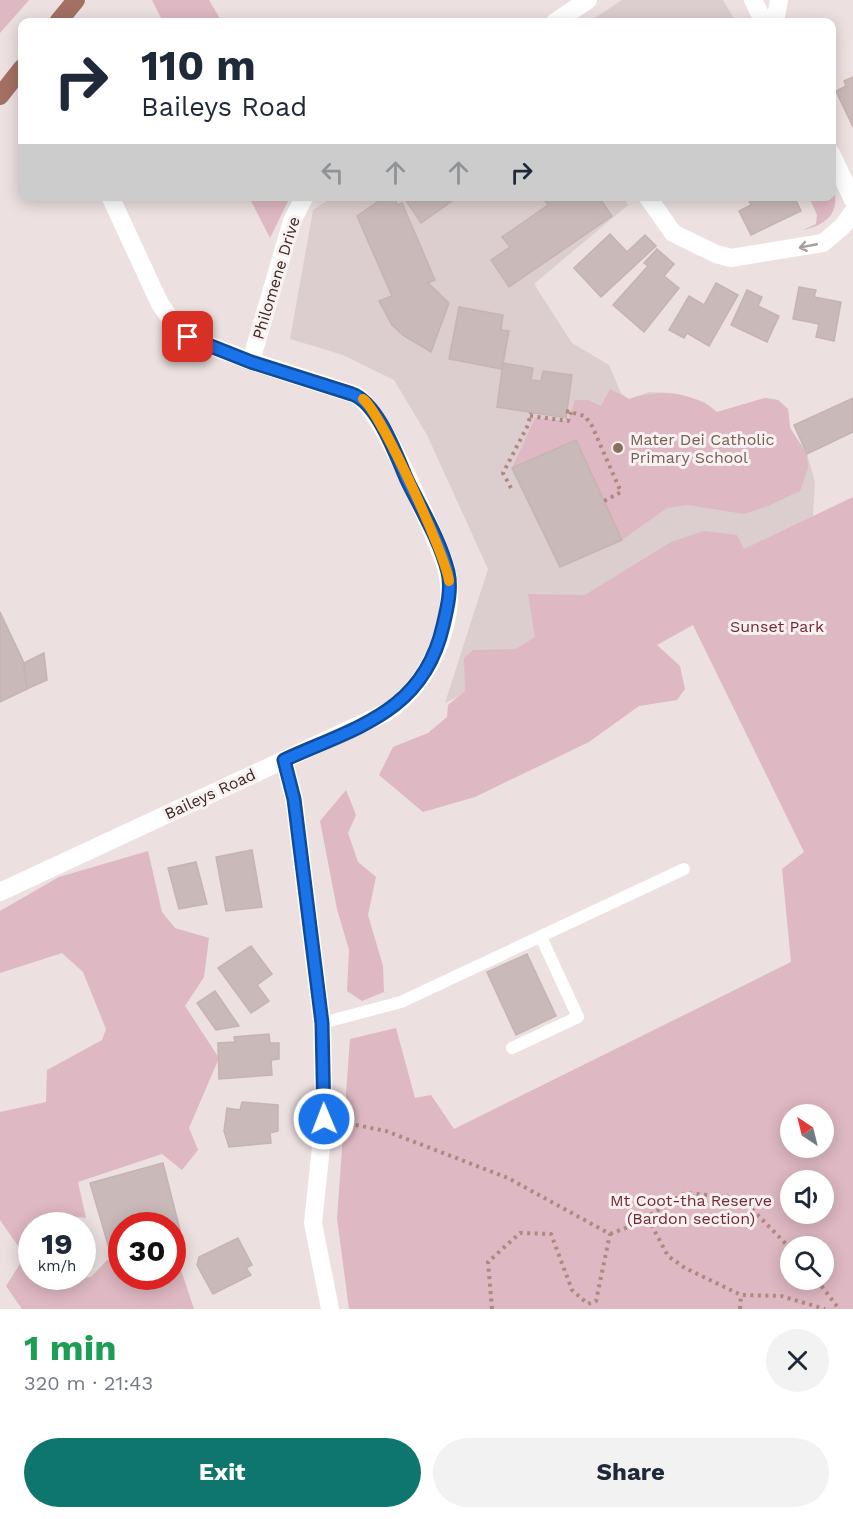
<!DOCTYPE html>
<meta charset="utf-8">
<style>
body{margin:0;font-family:"Work Sans",sans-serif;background:#f2f2f3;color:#1f2937;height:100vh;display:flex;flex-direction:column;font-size:22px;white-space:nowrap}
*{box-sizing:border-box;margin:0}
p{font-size:20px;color:#747a83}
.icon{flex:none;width:33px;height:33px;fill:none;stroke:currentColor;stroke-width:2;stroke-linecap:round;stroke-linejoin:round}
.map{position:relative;height:1309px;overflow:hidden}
.details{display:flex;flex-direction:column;background:#fff;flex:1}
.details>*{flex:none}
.banner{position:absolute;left:18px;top:18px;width:818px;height:183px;border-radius:12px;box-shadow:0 3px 15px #0003;background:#fff;color:#1f2937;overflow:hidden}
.needle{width:39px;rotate:325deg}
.controls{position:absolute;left:780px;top:1104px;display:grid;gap:12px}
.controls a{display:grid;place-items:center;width:54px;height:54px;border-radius:50%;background:#fff;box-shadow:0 3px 15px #0003;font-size:30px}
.speed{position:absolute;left:18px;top:1212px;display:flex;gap:12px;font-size:30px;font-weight:700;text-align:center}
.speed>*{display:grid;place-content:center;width:78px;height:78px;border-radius:50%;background:#fff;box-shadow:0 3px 15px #0003;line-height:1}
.speed small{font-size:15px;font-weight:400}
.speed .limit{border:9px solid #d22;background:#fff;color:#111}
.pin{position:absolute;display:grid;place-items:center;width:51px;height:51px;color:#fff;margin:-26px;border-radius:12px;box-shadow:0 3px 9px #0006}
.me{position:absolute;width:66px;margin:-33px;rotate:359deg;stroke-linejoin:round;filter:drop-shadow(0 0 4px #0008)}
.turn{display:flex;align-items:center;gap:21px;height:126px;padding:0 24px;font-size:27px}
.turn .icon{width:78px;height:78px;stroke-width:2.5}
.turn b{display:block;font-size:42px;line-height:51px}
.lanes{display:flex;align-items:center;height:57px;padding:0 24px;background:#0003;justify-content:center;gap:30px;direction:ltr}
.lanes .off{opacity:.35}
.round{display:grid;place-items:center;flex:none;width:63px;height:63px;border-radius:32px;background:#f2f2f3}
.summary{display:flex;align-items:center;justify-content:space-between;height:102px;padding:0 24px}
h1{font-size:36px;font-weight:700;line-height:45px;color:#1e9e55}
.button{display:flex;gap:12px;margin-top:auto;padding:12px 24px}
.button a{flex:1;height:69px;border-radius:36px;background:#0f766e;color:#fff;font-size:24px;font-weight:700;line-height:69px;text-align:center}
.button a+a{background:#f2f2f3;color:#1f2937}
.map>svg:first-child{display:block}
.built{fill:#dccece}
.green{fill:#deb8c2;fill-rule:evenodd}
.building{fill:#cab9b9;stroke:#c6b3b2;stroke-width:1.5}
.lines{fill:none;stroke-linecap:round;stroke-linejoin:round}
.path{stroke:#b1877f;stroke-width:4;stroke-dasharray:3 4.5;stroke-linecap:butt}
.lane{stroke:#fff;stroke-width:12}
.street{stroke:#fff;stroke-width:18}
.primary{stroke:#a37063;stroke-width:18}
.oneway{stroke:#a89d9b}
.route-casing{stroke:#114b97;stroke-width:15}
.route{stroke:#1a73e8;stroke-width:10}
.slow{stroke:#f59e0b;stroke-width:10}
.education-dot{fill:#8d6e63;stroke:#f8f1f1;stroke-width:2}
.labels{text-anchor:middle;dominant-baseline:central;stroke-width:6;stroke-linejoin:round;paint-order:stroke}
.street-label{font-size:16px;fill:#3d2620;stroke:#f8f1f1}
.education-label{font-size:16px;fill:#785e54;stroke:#f8f1f1;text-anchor:start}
.park-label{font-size:16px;fill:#762834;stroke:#f8f1f1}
</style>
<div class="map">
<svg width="853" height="1309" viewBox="0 0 853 1309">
<rect width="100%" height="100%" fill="#ece0e0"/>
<g class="built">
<polygon points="622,0 723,0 736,22 589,22"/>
<polygon points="333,197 623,197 628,205 534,284 572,343 609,365 621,393 629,399 649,392 673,393 705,402 717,412 765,398 778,400 788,409 790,428 807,454 815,482 813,516 445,703 488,569 427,435 394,380 343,355 290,339 313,210"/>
</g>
<g class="green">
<polygon points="0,0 29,0 0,33"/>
<polygon points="152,0 209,0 222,22 163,22"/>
<path d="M831 179C842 208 832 224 803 230L816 224 817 215 809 197 831 196Z"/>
<polygon points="249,197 290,197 270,238"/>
<path d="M610 389 629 399C659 389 692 391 717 412L765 398 778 400 788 409 790 428 807 454 808 468 800 491 768 506 744 514 688 505 667 508 622 540 576 440 512 468 535 418 568 421 575 400H588L601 406Z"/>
<path d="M853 497V1309H349L337 1218 350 1039 396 1028 415 1098 431 1095 454 1129 791 962 782 869 804 852 693 625 657 645 680 666 685 689 677 700 639 706 589 742 475 797 423 812 379 775 393 747 428 733 447 717 448 705 465 691 464 658 473 650 516 649 535 637 528 594 585 595 671 542 704 531 737 535 744 549ZM790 1114H824V1148H790ZM790 1180H824V1214H790ZM790 1246H824V1280H790Z"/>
<polygon points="346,790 356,815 348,833 358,862 376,877 368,915 383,966 384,992 362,1001 347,991 349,950 337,909 320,821"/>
<polygon points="148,851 162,912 175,928 209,938 204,977 185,1006 219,1058 189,1128 198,1150 182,1170 162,1154 78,1182 86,1218 61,1215 52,1225 32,1226 32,1276 68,1277 71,1280 91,1277 107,1260 121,1258 122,1276 172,1276 174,1249 194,1309 22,1309 6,1286 25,1256 0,1220 0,1112 46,1102 47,1070 102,1040 106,1029 83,972 62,953 0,973 0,911 59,877"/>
</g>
<g class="building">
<polygon points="853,77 853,127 836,91 846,86 844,81"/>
<polygon points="386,196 394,196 397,205 402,203 435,280 428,283 449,303 431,352 404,336 392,325 379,301 392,296 357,216"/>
<polygon points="403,196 459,196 421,223"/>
<polygon points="542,196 598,196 612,216 509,287 491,260 510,247 502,237 548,205"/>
<polygon points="747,196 794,196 801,211 751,235 739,211 751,205"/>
<polygon points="610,234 627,252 645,235 656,246 601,297 574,268"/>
<polygon points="657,249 674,264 664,276 679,288 644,332 613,305 648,266 644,263"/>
<polygon points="716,283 738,295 709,346 687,333 684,338 669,330 689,296 704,305"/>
<polygon points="799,287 816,290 814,297 841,302 834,341 816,337 819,324 793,319"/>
<polygon points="747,290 762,297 758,306 779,316 767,342 731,325"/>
<polygon points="459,307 503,315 501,330 509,331 502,369 449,359"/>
<polygon points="503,363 533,368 531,380 541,381 543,371 572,375 566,418 497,407"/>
<polygon points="853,398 853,432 807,454 794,425"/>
<polygon points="576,440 622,540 560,567 512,468"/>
<polygon points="0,612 24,663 27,689 0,702"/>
<polygon points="44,653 47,680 27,689 24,663"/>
<polygon points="252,850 262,907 226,911 216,857"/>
<polygon points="196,862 207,904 179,909 168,868"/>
<polygon points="251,946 272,974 257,985 269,1001 251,1013 218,968"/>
<polygon points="527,954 556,1016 516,1035 487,972"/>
<polygon points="215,991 239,1026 216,1030 197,1003"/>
<polygon points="269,1034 270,1043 279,1043 279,1059 271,1060 272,1075 219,1079 218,1043 235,1042 234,1037"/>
<polygon points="242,1102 278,1105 278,1131 270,1133 271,1143 229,1147 224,1131 227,1108 240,1110"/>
<polygon points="163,1163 180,1230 172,1232 172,1226 122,1226 122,1245 109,1248 90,1183"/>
<polygon points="238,1238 252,1265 246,1268 251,1275 213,1294 197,1265 199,1257"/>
</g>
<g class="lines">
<g class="path">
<polyline points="566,411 585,416 592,426 621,492 604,501"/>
<polyline points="530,416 568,421 571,412"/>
<polyline points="511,488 503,473 528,425 531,413"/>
<polyline points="341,1122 386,1131 508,1178 610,1234"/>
<polyline points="636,1224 652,1226 668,1256 685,1268 741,1295 781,1296 825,1309"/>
<polyline points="610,1234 636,1224 685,1193 741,1198 790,1248"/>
<polyline points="817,1280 839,1309"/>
<polyline points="492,1309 488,1262 520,1233 551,1234 572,1290 588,1304 596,1301 610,1234"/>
<polyline points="740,1309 741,1295"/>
</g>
<g class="lane">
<polyline points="322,1023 401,1002 684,869"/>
<polyline points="512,1048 578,1017 541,937"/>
</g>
<g class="street">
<polyline points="753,0 764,22"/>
<polyline points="555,22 588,0"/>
<polyline points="775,22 779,0"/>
<polyline points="831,153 853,200"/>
<polyline points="647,196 673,233 716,254 731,258 823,243 843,226 853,212"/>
<polyline points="251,361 292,221 305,196"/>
<polyline points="284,760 294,799 322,1023 324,1119 313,1223 330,1309"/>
<path d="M0 892 387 712C431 683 462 613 444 561 432 530 381 408 356 395L251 361 197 341 180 332 160 304 110 196"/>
</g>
<g class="primary">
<polyline points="58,22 76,0"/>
<polyline points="0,96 22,68"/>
</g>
</g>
<defs><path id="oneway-shaft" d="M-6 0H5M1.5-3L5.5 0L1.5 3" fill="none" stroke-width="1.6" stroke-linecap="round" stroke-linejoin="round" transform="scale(1.5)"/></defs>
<use class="oneway" href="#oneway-shaft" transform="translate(808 246) rotate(169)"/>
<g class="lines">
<defs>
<path id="route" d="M188 337 251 362 352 394C378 403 396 455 407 480 421 509 440 540 448 572 452 589 447 609 443 626 423 713 356 727 284 760L294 799 322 1023 324 1119"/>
</defs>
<use href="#route" class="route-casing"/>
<use href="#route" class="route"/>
<path class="slow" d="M363 399C381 413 446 556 449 581"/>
</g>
<circle class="education-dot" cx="618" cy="448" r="6"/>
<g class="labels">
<g class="street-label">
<text transform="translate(276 278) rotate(-73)">Philomene Drive</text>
<text transform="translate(210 794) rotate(-25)">Baileys Road</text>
</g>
<g class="education-label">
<text x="630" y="439">Mater Dei Catholic<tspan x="630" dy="18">Primary School</tspan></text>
</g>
<g class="park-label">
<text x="777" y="626">Sunset Park</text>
<text x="691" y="1200">Mt Coot-tha Reserve<tspan x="691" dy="18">(Bardon section)</tspan></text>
</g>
</g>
</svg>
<div class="controls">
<a><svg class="needle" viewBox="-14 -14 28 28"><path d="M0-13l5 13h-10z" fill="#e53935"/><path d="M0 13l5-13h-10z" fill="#747a83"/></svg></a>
<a><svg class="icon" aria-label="sound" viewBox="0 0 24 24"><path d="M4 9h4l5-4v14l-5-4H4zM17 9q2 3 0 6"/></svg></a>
<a><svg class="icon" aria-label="search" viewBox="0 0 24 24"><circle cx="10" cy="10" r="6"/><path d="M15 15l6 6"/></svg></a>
</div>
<div class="speed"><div>19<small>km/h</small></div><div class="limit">30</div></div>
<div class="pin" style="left:188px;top:337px;background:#d93025"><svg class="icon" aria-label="arrive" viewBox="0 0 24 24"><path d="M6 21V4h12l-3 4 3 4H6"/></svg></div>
<svg class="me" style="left:324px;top:1119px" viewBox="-20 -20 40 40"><circle r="17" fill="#1a73e8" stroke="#fff" stroke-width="3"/><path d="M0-11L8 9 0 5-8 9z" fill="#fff"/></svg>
<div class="banner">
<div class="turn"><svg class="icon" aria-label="right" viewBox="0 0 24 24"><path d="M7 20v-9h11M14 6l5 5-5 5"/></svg><div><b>110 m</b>Baileys Road</div></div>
<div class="lanes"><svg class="icon off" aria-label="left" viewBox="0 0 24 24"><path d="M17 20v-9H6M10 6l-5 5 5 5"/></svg><svg class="icon off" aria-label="ahead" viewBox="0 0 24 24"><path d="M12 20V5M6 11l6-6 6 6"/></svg><svg class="icon off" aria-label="ahead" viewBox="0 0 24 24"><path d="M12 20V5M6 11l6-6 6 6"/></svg><svg class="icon" aria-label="right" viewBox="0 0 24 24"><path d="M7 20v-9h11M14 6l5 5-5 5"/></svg></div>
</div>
</div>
<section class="details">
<div class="summary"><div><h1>1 min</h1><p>320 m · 21:43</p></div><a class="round"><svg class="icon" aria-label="close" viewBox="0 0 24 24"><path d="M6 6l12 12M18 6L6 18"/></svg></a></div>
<div class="button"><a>Exit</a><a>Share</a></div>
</section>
